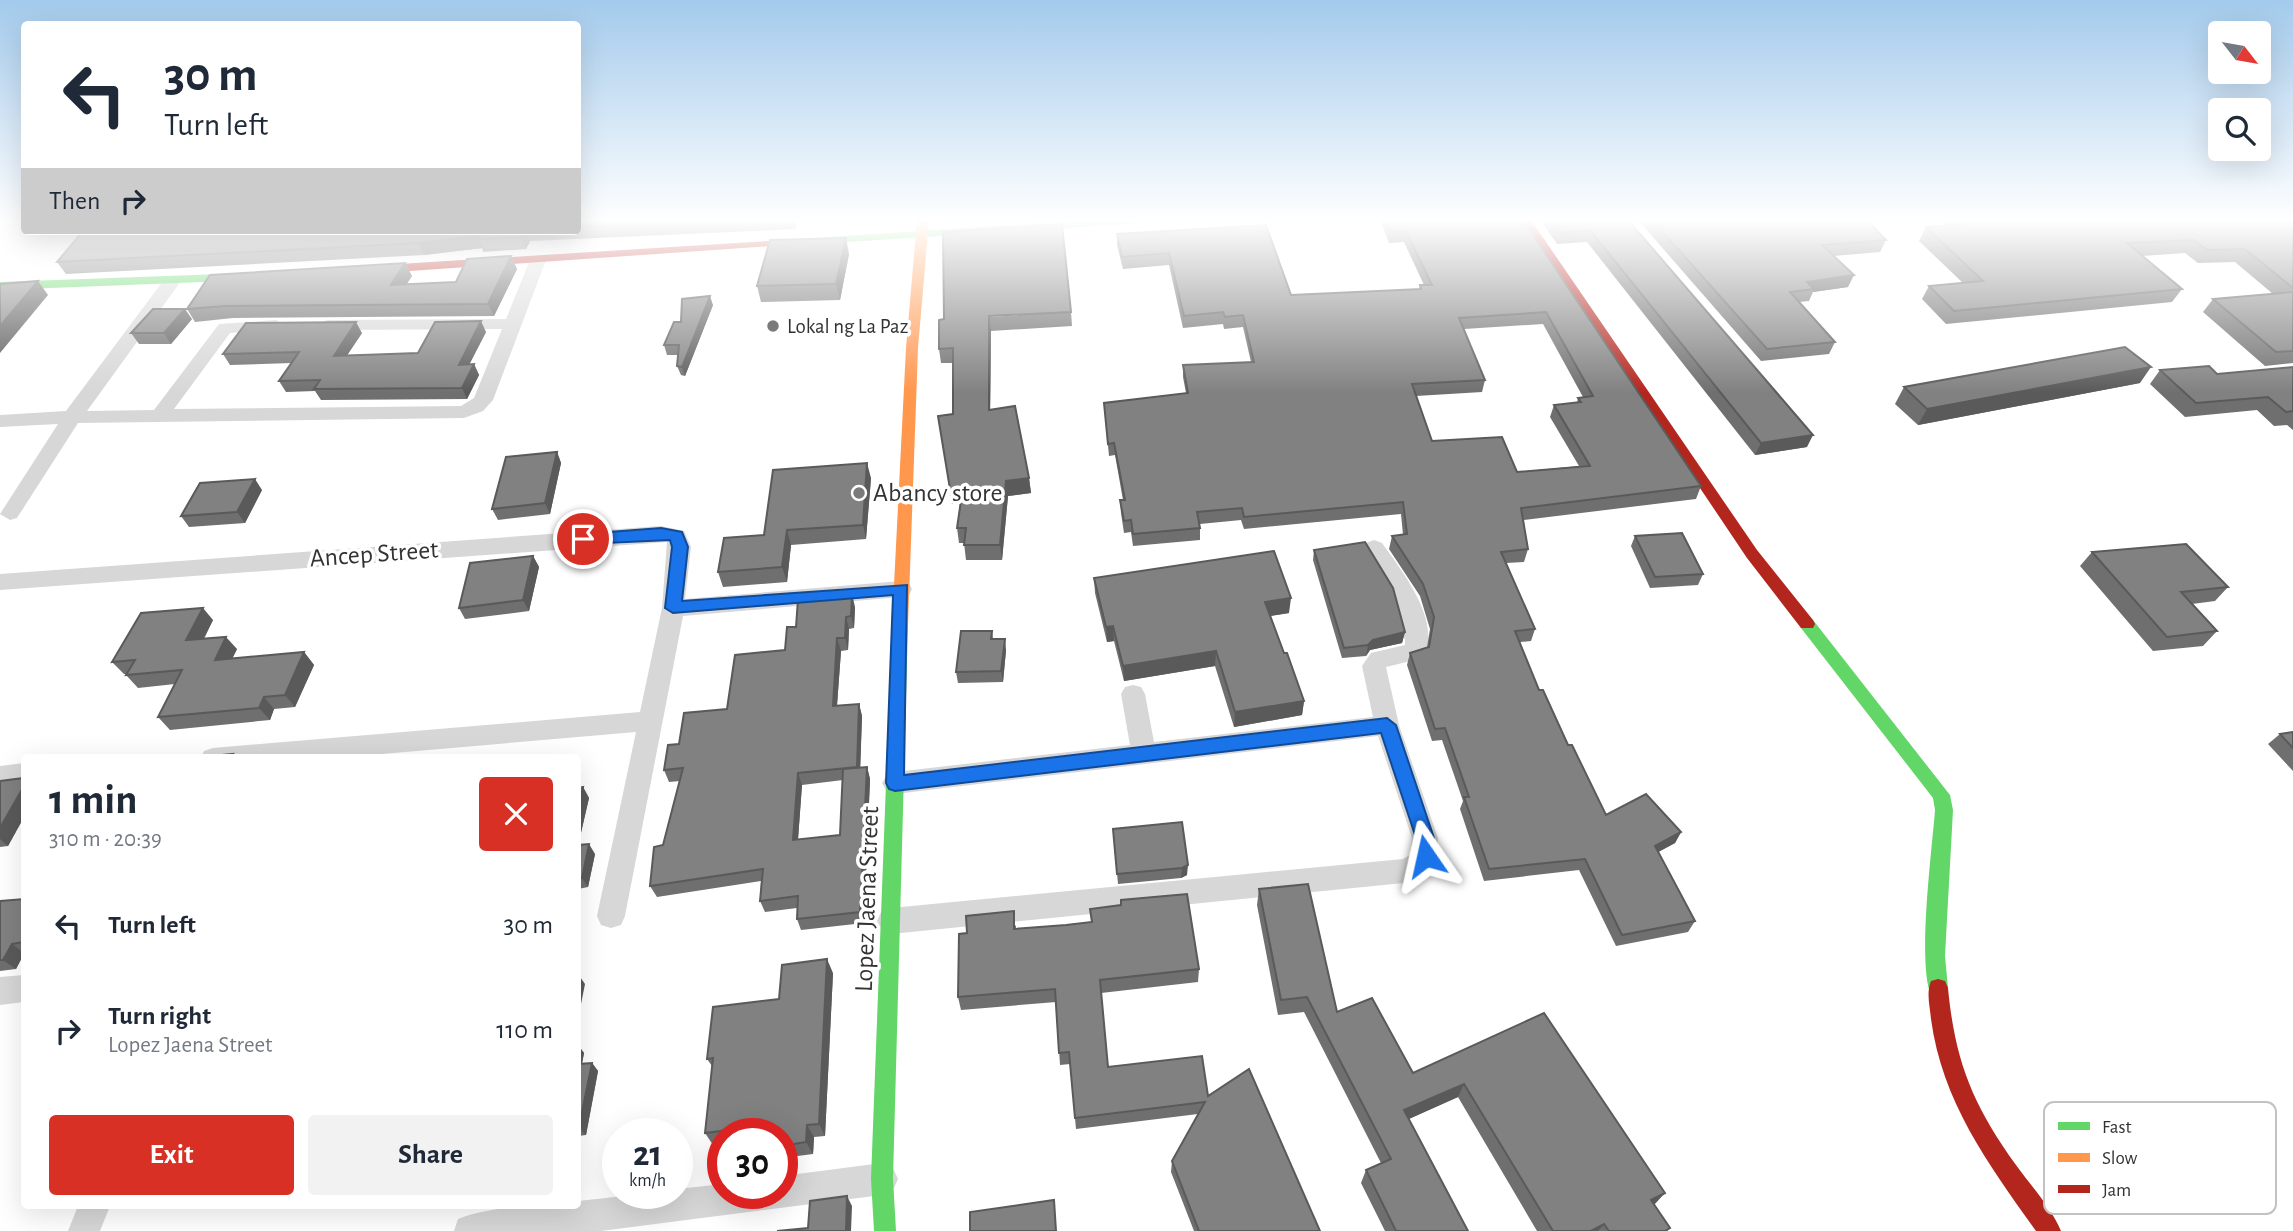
<!DOCTYPE html>
<meta charset="utf-8">
<style>
body{margin:0;font-family:"Alegreya Sans",sans-serif;background:#f2f2f3;color:#1f2937;height:100vh;display:flex;flex-direction:column;font-size:26px;white-space:nowrap}
*{box-sizing:border-box;margin:0}
p{font-size:23px;color:#747a83}
.icon{flex:none;width:38px;height:38px;fill:none;stroke:currentColor;stroke-width:2;stroke-linecap:round;stroke-linejoin:round}
.map{position:relative;flex:1;overflow:hidden}
.side{position:absolute;left:21px;top:754px;width:560px;height:455px;display:flex;flex-direction:column;background:#fff;border-radius:7px;box-shadow:0 7px 28px #0002}
.side>*{flex:none}
.guide{position:absolute;left:21px;top:21px;width:560px;height:214px;border-radius:7px;box-shadow:0 7px 28px #0002;background:#fff;color:#1f2937;overflow:hidden}
.needle{width:46px;rotate:121deg}
.tools{position:absolute;left:2208px;top:21px;display:grid;gap:14px}
.tools a{display:grid;place-items:center;width:63px;height:63px;border-radius:7px;background:#fff;box-shadow:0 7px 28px #0002;font-size:35px}
.speed{position:absolute;left:602px;top:1118px;display:flex;gap:14px;font-size:35px;font-weight:700;text-align:center}
.speed>*{display:grid;place-content:center;width:91px;height:91px;border-radius:50%;background:#fff;box-shadow:0 7px 28px #0002;line-height:1}
.speed small{font-size:18px;font-weight:400}
.speed .limit{border:10px solid #d22;background:#fff;color:#111}
.pin{position:absolute;display:grid;place-items:center;width:60px;height:60px;color:#fff;margin:-30px;border:4px solid #fff;border-radius:50%;box-shadow:0 2px 7px #0007}
.me{position:absolute;width:77px;margin:-38px;rotate:349deg;stroke-linejoin:round;filter:drop-shadow(0 0 5px #0008)}
.turn{display:flex;align-items:center;gap:24px;height:147px;padding:0 28px;font-size:32px}
.turn .icon{width:91px;height:91px;stroke-width:2.5}
.turn b{display:block;font-size:49px;line-height:60px}
.then{display:flex;align-items:center;height:66px;padding:0 28px;background:#0003;gap:14px;font-size:26px}
.round{display:grid;place-items:center;flex:none;width:74px;height:74px;border-radius:7px;background:#f2f2f3}
.headline{display:flex;align-items:center;justify-content:space-between;height:119px;padding:0 28px}
h1{font-size:42px;font-weight:700;line-height:52px}
.primary-button{display:flex;gap:14px;margin-top:auto;padding:14px 28px}
.primary-button a{flex:1;height:80px;border-radius:7px;background:#d93025;color:#fff;font-size:28px;font-weight:700;line-height:80px;text-align:center}
.primary-button a+a{background:#f2f2f3;color:#1f2937}
ul{padding:0;list-style:none}
li{display:flex;align-items:center;gap:21px;height:105px;padding:0 28px}
li div{flex:1}
li b{display:block;font-size:26px}
li em{font-style:normal}
.map>svg:first-child{display:block}
.lines{fill:none;stroke-linecap:round;stroke-linejoin:round}
.street{fill:#d7d7d7;fill-rule:evenodd}
.fast{fill:#63d668;fill-rule:evenodd}
.slow{fill:#ff974d;fill-rule:evenodd}
.jam{fill:#b3261e;fill-rule:evenodd}
.wall{fill:#6f6f6f;fill-rule:evenodd}
.shaded-wall{fill:#5a5a5a}
.building{fill:#818181;stroke:#5a5a5a;stroke-width:2;fill-rule:evenodd}
.route{fill:#1a73e8;stroke:#114b97;stroke-width:2}
.poi-dot{fill:#7a7a7a;stroke:#fff;stroke-width:2.5}
.labels{text-anchor:middle;dominant-baseline:central;stroke-width:7;stroke-linejoin:round;paint-order:stroke}
.far-poi-label{font-size:21px;fill:#333;stroke:#fff;text-anchor:start}
.poi-label{font-size:26px;fill:#333;stroke:#fff;text-anchor:start}
.street-label{font-size:26px;fill:#333;stroke:#fff}
.key{fill:#fff;stroke:#c2c2c2;stroke-width:2}
.key-label{font-size:19px;fill:#333}
</style>
<div class="map">
<svg width="2293" height="1231" viewBox="0 0 2293 1231">
<rect width="100%" height="100%" fill="#fff"/>
<g class="lines">
<g class="street">
<polygon points="538,255 546,260 493,400 483,411 464,418 78,423 17,518 10,520 0,514 58,424 0,427 0,415 66,411 166,277 178,277 181,281 87,411 154,410 219,324 276,320 285,325 282,329 230,333 174,409 461,406 474,398 502,329 327,330 318,325 327,320 506,319 530,260"/>
<polygon points="661,526 684,531 691,547 685,599 901,581 909,583 912,589 909,595 901,597 683,616 625,916 621,925 611,928 601,925 597,916 636,732 335,758 201,758 204,751 213,748 640,712 662,608 667,542 0,590 0,574"/>
<path d="M1374 540 1382 543C1402 571 1443 622 1423 658L1386 667 1399 725 1438 838C1439 865 1428 874 1404 883L891 934 881 930 877 921 881 912 891 908 1403 859 1410 855 1412 838 1378 736 895 794 886 790 882 783 886 776 895 772 1130 745 1121 694 1125 687 1133 685 1141 687 1145 694 1154 742 1373 717 1362 666 1371 653 1405 645V640L1393 598 1363 548 1366 543Z"/>
<polygon points="24,763 24,783 0,784 0,766"/>
<polygon points="24,975 24,1002 0,1005 0,977"/>
<path d="M882 1163 893 1168 898 1179 893 1190 882 1195 601 1231H454L458 1219C494 1205 540 1206 578 1206V1201L642 1194H677V1189L723 1184V1194H782V1176Z"/>
<polygon points="78,1206 110,1206 100,1231 68,1231"/>
</g>
<g class="fast">
<polygon points="1085,220 1149,220 1144,223 768,247 762,244 768,241"/>
<polygon points="249,273 255,277 253,280 0,290 0,282"/>
<path d="M1807 618 1813 620 1950 795 1953 810 1945 956 1948 988 1945 995 1938 997 1931 995C1917 963 1932 850 1935 810L1933 798 1801 628 1799 624Z"/>
<polygon points="900,619 908,625 893,1179 896,1231 874,1231 871,1179 892,625"/>
</g>
<polygon class="slow" points="917,220 929,220 918,348 908,625 900,631 892,625 906,348"/>
<g class="jam">
<polygon points="1520,220 1531,220 1757,550 1813,620 1815,624 1813,628 1801,628 1747,558"/>
<polygon points="768,241 772,242 772,246 367,274 361,270 367,266"/>
<path d="M1938 979 1945 981 1948 988C1955 1062 1973 1105 2016 1165 2031 1186 2051 1207 2061 1231H2036C1989 1165 1942 1102 1931 1019 1930 1007 1926 993 1931 981Z"/>
</g>
</g>
<g class="wall">
<polygon points="578,220 797,220 796,229 530,241 526,249 483,252 482,248 424,255 66,274 57,262 83,231 578,231"/>
<path d="M1380 220H1523L1701 486 1696 499 1523 520 1528 549 1524 562 1506 563 1535 629 1531 641 1520 642 1539 690 1606 815 1681 832 1675 843 1658 852 1695 921 1688 932 1616 946 1579 870 1484 881 1460 809 1463 801 1442 740 1432 741 1407 665 1410 653 1427 647 1430 629 1420 596 1389 549 1392 536 1403 535 1401 514 1244 529 1241 520 1200 524V540L1133 546 1131 532 1124 533 1121 513 1120 500H1123L1115 455 1109 456 1104 403 1186 393 1183 377V365L1251 362 1243 327 1224 329 1223 324 1183 328 1169 265 1123 269 1117 245V234L1291 295 1419 289 1420 285H1424L1404 242 1389 243ZM1543 324 1583 397 1578 398 1577 403 1554 405 1550 417 1579 466 1517 472 1432 441 1416 396 1482 392 1485 380 1464 329Z"/>
<polygon points="1540,220 1628,220 1807,447 1755,455 1587,242 1557,244"/>
<polygon points="1638,220 1867,220 1886,240 1880,252 1833,256 1848,287 1813,292 1809,301 1799,302 1835,342 1829,354 1761,361"/>
<polygon points="1941,220 2289,220 2293,223 2293,363 2265,366 2203,312 2213,299 2273,294 2235,262 2198,263 2185,253 2142,256 2182,289 2172,302 1946,324 1922,299 1929,286 1963,283 1919,241 1926,227 1947,225"/>
<polygon points="849,254 840,300 761,302 757,286"/>
<polygon points="511,256 517,269 494,316 233,318 195,322 187,309 405,263 412,276 406,284 456,282"/>
<polygon points="713,305 685,376 681,375 677,366 678,355 667,355 664,345 681,322"/>
<polygon points="1071,312 1072,326 991,331 990,409 1029,478 1031,493 1008,496 1002,560 966,560 964,543 959,543 957,528 960,503 952,504 938,416 953,414 953,363 941,363 939,349 939,320"/>
<polygon points="192,319 171,344 139,344 131,333"/>
<polygon points="486,332 469,364 474,364 479,375 467,399 321,400 315,391 286,392 279,381 292,363 230,365 223,354 362,333 347,355 418,353"/>
<polygon points="2293,367 2293,430 2287,425 2274,426 2257,410 2185,417 2150,384 2160,370 2217,374"/>
<polygon points="2140,383 1918,425 1895,404 1904,387"/>
<polygon points="557,452 561,463 550,514 498,520 492,509"/>
<polygon points="871,478 866,539 791,545 787,582 723,587 718,572 764,535"/>
<polygon points="262,490 245,523 189,527 181,516"/>
<polygon points="1635,536 1703,574 1698,585 1650,588 1631,546"/>
<polygon points="1314,550 1405,632 1402,643 1370,650 1366,656 1342,658 1313,560"/>
<polygon points="2092,552 2228,587 2215,601 2192,604 2217,631 2203,646 2153,651 2080,566"/>
<polygon points="533,556 539,567 529,611 465,619 459,608"/>
<polygon points="1094,578 1289,613 1270,616 1284,653 1304,701 1302,715 1234,727 1215,666 1124,681 1114,641 1107,642 1095,593"/>
<path d="M855 607 854 628 849 629 848 650 841 651 837 706 859 704 862 716 860 767H867L870 779 864 923 801 930 797 919V908L765 912 760 901 761 881 657 897 650 886 663 845 680 781 669 782 664 770 679 744 727 709 785 650 796 627ZM843 780 840 835 798 840 802 785Z"/>
<polygon points="213,620 204,639 237,649 232,659 304,652 314,665 295,707 274,709 270,720 170,730 158,717 175,684 138,688 126,675 127,674 124,674 112,662"/>
<polygon points="992,631 993,639 1006,650 1003,682 958,683 956,672"/>
<polygon points="2293,732 2293,771 2268,744 2280,734"/>
<polygon points="24,778 24,817 8,846 0,847 0,781"/>
<polygon points="583,787 589,798 578,845 595,854 588,887 578,889 578,788"/>
<polygon points="1182,822 1187,875 1181,878 1118,884 1113,829"/>
<polygon points="1259,889 1337,1012 1413,1073 1544,1013 1654,1205 1670,1228 1667,1231 1537,1231 1458,1097 1408,1119 1468,1231 1385,1231 1361,1183 1366,1170 1381,1163 1304,1012 1278,1015 1257,905"/>
<polygon points="24,899 24,954 16,969 0,971 0,901"/>
<polygon points="1016,925 1016,929 1199,969 1198,982 1101,993 1108,1067 1208,1096 1320,1231 1194,1231 1171,1172 1172,1161 1198,1114 1076,1129 1070,1064 1060,1065 1056,1002 961,1010 958,997"/>
<polygon points="833,973 825,1136 814,1137 813,1154 782,1158 782,1134 723,1134 723,1144 713,1145 705,1133 712,1066 707,1059 779,999"/>
<polygon points="578,1045 584,1053 582,1064 592,1063 598,1071 586,1135 578,1136"/>
</g>
<g class="shaded-wall">
<polygon points="524,231 525,231 530,241 526,249 521,237"/>
<polygon points="480,235 478,239 482,248 424,255 418,243"/>
<polygon points="846,238 849,254 840,300 836,284"/>
<polygon points="511,256 517,269 494,316 488,304"/>
<polygon points="405,263 412,276 398,298 391,285"/>
<polygon points="1854,275 1848,287 1813,292 1814,289 1807,282"/>
<polygon points="38,281 48,295 0,353 0,326"/>
<polygon points="710,296 713,305 685,376 682,367"/>
<polygon points="185,309 192,319 171,344 164,333"/>
<polygon points="989,316 991,331 990,425 989,410"/>
<polygon points="481,321 486,332 464,375 459,365"/>
<polygon points="356,322 362,333 340,366 334,356"/>
<polygon points="474,364 479,375 467,399 462,388"/>
<polygon points="2151,367 2140,383 1918,425 1927,409"/>
<polygon points="1813,435 1807,447 1755,455 1761,443"/>
<polygon points="557,452 561,463 550,514 545,503"/>
<polygon points="867,463 871,478 866,539 863,525"/>
<polygon points="1029,478 1031,493 1008,496 1002,560 1000,545 1006,481"/>
<polygon points="255,479 262,490 245,523 237,512"/>
<polygon points="963,487 965,502 952,504 950,489"/>
<polygon points="787,530 791,545 787,582 782,567"/>
<polygon points="533,556 539,567 529,611 523,600"/>
<polygon points="852,594 855,607 854,628 851,616"/>
<polygon points="1291,598 1289,613 1264,617 1265,602"/>
<polygon points="203,608 213,620 196,653 186,640"/>
<polygon points="846,617 849,629 848,650 845,638"/>
<polygon points="1113,626 1114,641 1107,642 1106,627"/>
<polygon points="1405,632 1402,643 1370,650 1366,656 1368,645 1373,640"/>
<polygon points="226,637 237,649 225,673 215,660"/>
<polygon points="837,638 841,651 836,718 833,706"/>
<polygon points="1005,639 1006,650 1003,682 1001,671"/>
<polygon points="1216,651 1215,666 1124,681 1123,666"/>
<polygon points="304,652 314,665 295,707 285,695"/>
<polygon points="264,697 274,709 270,720 259,708"/>
<polygon points="1304,701 1302,715 1234,727 1235,712"/>
<polygon points="859,704 862,716 860,778 857,767"/>
<polygon points="867,767 870,779 864,923 860,912"/>
<polygon points="798,773 802,785 797,852 793,840"/>
<polygon points="24,786 24,817 8,846 0,839 0,828"/>
<polygon points="583,787 589,798 578,846 578,809"/>
<polygon points="1681,832 1675,843 1649,857 1655,846"/>
<polygon points="589,844 595,854 588,887 582,878"/>
<polygon points="1188,865 1187,875 1181,878 1182,868"/>
<polygon points="12,944 24,953 16,969 3,960"/>
<polygon points="827,959 833,973 825,1136 819,1124"/>
<polygon points="578,974 585,984 578,1019"/>
<polygon points="578,1045 584,1053 580,1073 578,1070"/>
<polygon points="592,1063 598,1071 586,1135 579,1127"/>
<polygon points="1464,1084 1458,1097 1398,1124 1404,1110"/>
<polygon points="807,1125 814,1137 813,1154 806,1142"/>
<polygon points="1665,1193 1654,1205 1651,1200"/>
<polygon points="847,1196 852,1206 851,1231 846,1231"/>
<polygon points="1604,1224 1598,1231 1591,1231"/>
</g>
<g class="building">
<polygon points="578,220 715,220 578,227"/>
<path d="M1386 220H1523L1701 486 1521 508 1528 549 1501 552 1535 629 1515 631 1539 690H1543L1568 745H1572L1606 815 1646 794 1681 832 1655 846 1695 921 1622 935 1585 859 1489 869 1464 797H1469L1445 728 1435 729 1410 653 1429 647 1434 617 1423 584 1392 536 1407 534 1403 502 1244 517 1242 508 1197 512 1200 528 1133 534 1131 520 1124 521 1120 500H1125L1114 443 1108 444 1104 403 1188 393 1183 365 1254 362 1243 315 1225 317 1223 312 1184 316 1169 253 1122 257 1117 234 1266 225 1291 295 1421 289 1420 285H1432L1406 231 1391 232ZM1546 312 1593 396 1578 398 1581 402 1554 405 1590 466 1517 472 1502 437 1432 441 1412 384 1485 380 1459 318Z"/>
<polygon points="1552,220 1628,220 1813,435 1761,443 1590,230 1560,233"/>
<polygon points="1652,220 1867,220 1886,240 1822,245 1854,275 1807,282 1814,289 1790,292 1835,342 1767,349"/>
<polygon points="1964,220 2289,220 2293,223 2293,288 2245,249 2207,250 2194,240 2127,243 2182,289 1954,311 1929,286 1983,281 1926,227 1967,223"/>
<polygon points="1062,224 1071,312 989,316 989,410 1015,406 1029,478 1006,481 1000,545 964,545 966,528 957,528 963,487 950,489 938,416 953,414 953,348 939,349 939,320 944,319 943,232"/>
<polygon points="83,231 524,231 521,237 478,239 480,235 418,243 57,262"/>
<polygon points="846,238 836,284 757,286 770,240"/>
<polygon points="511,256 488,304 225,306 187,309 210,275 405,263 391,285 456,282 467,259"/>
<polygon points="38,281 0,326 0,284"/>
<polygon points="2293,292 2293,351 2276,352 2213,299"/>
<polygon points="710,296 682,367 677,366 679,345 664,345 674,322 681,322 682,299"/>
<polygon points="153,309 185,309 164,333 131,333"/>
<polygon points="481,321 459,365 474,364 462,388 314,389 320,380 279,381 299,352 223,354 246,323 356,322 334,356 418,353 435,322"/>
<polygon points="2125,347 2151,367 1927,409 1904,387"/>
<polygon points="2209,366 2217,374 2293,367 2293,411 2286,412 2268,397 2196,403 2160,370"/>
<polygon points="557,452 545,503 492,509 506,457"/>
<polygon points="867,463 863,525 787,530 782,567 718,572 724,538 764,535 773,470"/>
<polygon points="255,479 237,512 181,516 200,483"/>
<polygon points="1682,533 1703,574 1655,577 1635,536"/>
<polygon points="1365,542 1393,588 1405,632 1373,640 1368,645 1344,648 1314,550"/>
<polygon points="2186,544 2228,587 2181,592 2217,631 2167,637 2092,552"/>
<polygon points="1274,551 1291,598 1265,602 1284,653 1287,653 1304,701 1235,712 1216,651 1123,666 1113,626 1106,627 1094,578"/>
<polygon points="533,556 523,600 459,608 470,563"/>
<polygon points="852,594 851,616 846,617 845,638 837,638 833,706 859,704 857,767 798,773 793,840 840,835 843,769 867,767 860,912 797,919 798,896 760,901 763,869 650,886 654,847 663,845 683,768 664,770 668,745 679,744 684,713 727,709 735,655 785,650 787,627 796,627 798,599"/>
<polygon points="203,608 186,640 226,637 215,660 304,652 285,695 264,697 259,708 158,717 182,670 126,675 135,660 112,662 141,613"/>
<polygon points="961,631 992,631 991,639 1005,639 1001,671 956,672"/>
<polygon points="2293,732 2293,748 2280,734"/>
<polygon points="233,754 231,758 190,758"/>
<polygon points="24,778 24,786 0,828 0,781"/>
<polygon points="583,787 578,809 578,788"/>
<polygon points="1182,822 1188,865 1182,868 1117,874 1113,829"/>
<polygon points="589,844 582,878 578,878 578,845"/>
<polygon points="1308,884 1337,1012 1372,998 1413,1073 1544,1013 1665,1193 1651,1200 1670,1228 1665,1231 1609,1231 1604,1224 1591,1231 1553,1231 1464,1084 1404,1110 1468,1231 1396,1231 1366,1170 1391,1159 1307,997 1281,1000 1259,889"/>
<polygon points="1187,894 1199,969 1100,980 1108,1067 1202,1056 1208,1096 1249,1069 1320,1231 1199,1231 1172,1161 1205,1102 1075,1118 1069,1052 1059,1053 1055,989 958,997 959,934 967,933 966,916 1014,911 1014,929 1066,925 1092,922 1090,909 1121,905 1121,900"/>
<polygon points="24,899 24,942 12,944 3,960 0,960 0,901"/>
<polygon points="827,959 819,1124 807,1125 806,1142 782,1146 782,1134 744,1134 745,1128 705,1133 713,1058 707,1059 713,1007 779,999 782,965"/>
<polygon points="592,1063 579,1127 578,1127 578,1064"/>
<polygon points="847,1196 846,1231 777,1231 808,1228 810,1201"/>
<polygon points="1054,1200 1056,1231 970,1231 970,1212"/>
</g>
<linearGradient id="sky" x2="0" y2="1"><stop stop-color="#a3caec"/><stop offset="0.56" stop-color="#fff"/><stop offset="1" stop-color="#fff" stop-opacity="0"/></linearGradient>
<rect width="2293" height="393" fill="url(#sky)"/>
<polygon class="route" points="661,528 682,532 688,547 682,601 907,585 904,775 1387,718 1396,725 1434,838 1433,862 1420,862 1416,838 1381,733 895,791 889,789 886,783 893,595 673,613 665,608 672,547 670,540 583,544 575,539 583,534"/>
<g class="poi-dot">
<circle cx="773" cy="326" r="7"/>
<circle cx="859" cy="493" r="7"/>
</g>
<g class="labels">
<g class="far-poi-label">
<text x="787" y="326">Lokal ng La Paz</text>
</g>
<g class="poi-label">
<text x="873" y="493">Abancy store</text>
</g>
<g class="street-label">
<text transform="translate(374 554) rotate(-4)">Ancep Street</text>
<text transform="translate(867 899) rotate(-88)">Lopez Jaena Street</text>
</g>
</g>
<rect x="2044" y="1102" width="232" height="112" rx="10" class="key"/>
<rect x="2058" y="1122" width="32" height="8" fill="#63d668"/>
<rect x="2058" y="1153" width="32" height="9" fill="#ff974d"/>
<rect x="2058" y="1185" width="32" height="8" fill="#b3261e"/>
<g class="key-label">
<text x="2102" y="1133">Fast</text>
<text x="2102" y="1164">Slow</text>
<text x="2102" y="1196">Jam</text>
</g>
</svg>
<div class="tools">
<a><svg class="needle" viewBox="-14 -14 28 28"><path d="M0-13l5 13h-10z" fill="#e53935"/><path d="M0 13l5-13h-10z" fill="#747a83"/></svg></a>
<a><svg class="icon" aria-label="search" viewBox="0 0 24 24"><circle cx="10" cy="10" r="6"/><path d="M15 15l6 6"/></svg></a>
</div>
<div class="speed"><div>21<small>km/h</small></div><div class="limit">30</div></div>
<div class="pin" style="left:583px;top:539px;background:#d93025"><svg class="icon" aria-label="arrive" viewBox="0 0 24 24"><path d="M6 21V4h12l-3 4 3 4H6"/></svg></div>
<svg class="me" style="left:1426px;top:856px" viewBox="-20 -20 40 40"><path d="M0-17L14 15 0 8-14 15z" fill="#1a73e8" stroke="#fff" stroke-width="4"/></svg>
<div class="guide">
<div class="turn"><svg class="icon" aria-label="left" viewBox="0 0 24 24"><path d="M17 20v-9H6M10 6l-5 5 5 5"/></svg><div><b>30 m</b>Turn left</div></div>
<div class="then">Then<svg class="icon" aria-label="right" viewBox="0 0 24 24"><path d="M7 20v-9h11M14 6l5 5-5 5"/></svg></div>
</div>
<section class="side">
<div class="headline"><div><h1>1 min</h1><p>310 m · 20:39</p></div><a class="round" style="background:#d93025;color:#fff"><svg class="icon" aria-label="close" viewBox="0 0 24 24"><path d="M6 6l12 12M18 6L6 18"/></svg></a></div>
<ul>
<li><svg class="icon" aria-label="left" viewBox="0 0 24 24"><path d="M17 20v-9H6M10 6l-5 5 5 5"/></svg><div><b>Turn left</b></div><em>30 m</em></li>
<li><svg class="icon" aria-label="right" viewBox="0 0 24 24"><path d="M7 20v-9h11M14 6l5 5-5 5"/></svg><div><b>Turn right</b><p>Lopez Jaena Street</p></div><em>110 m</em></li>
</ul>
<div class="primary-button"><a>Exit</a><a>Share</a></div>
</section>
</div>
